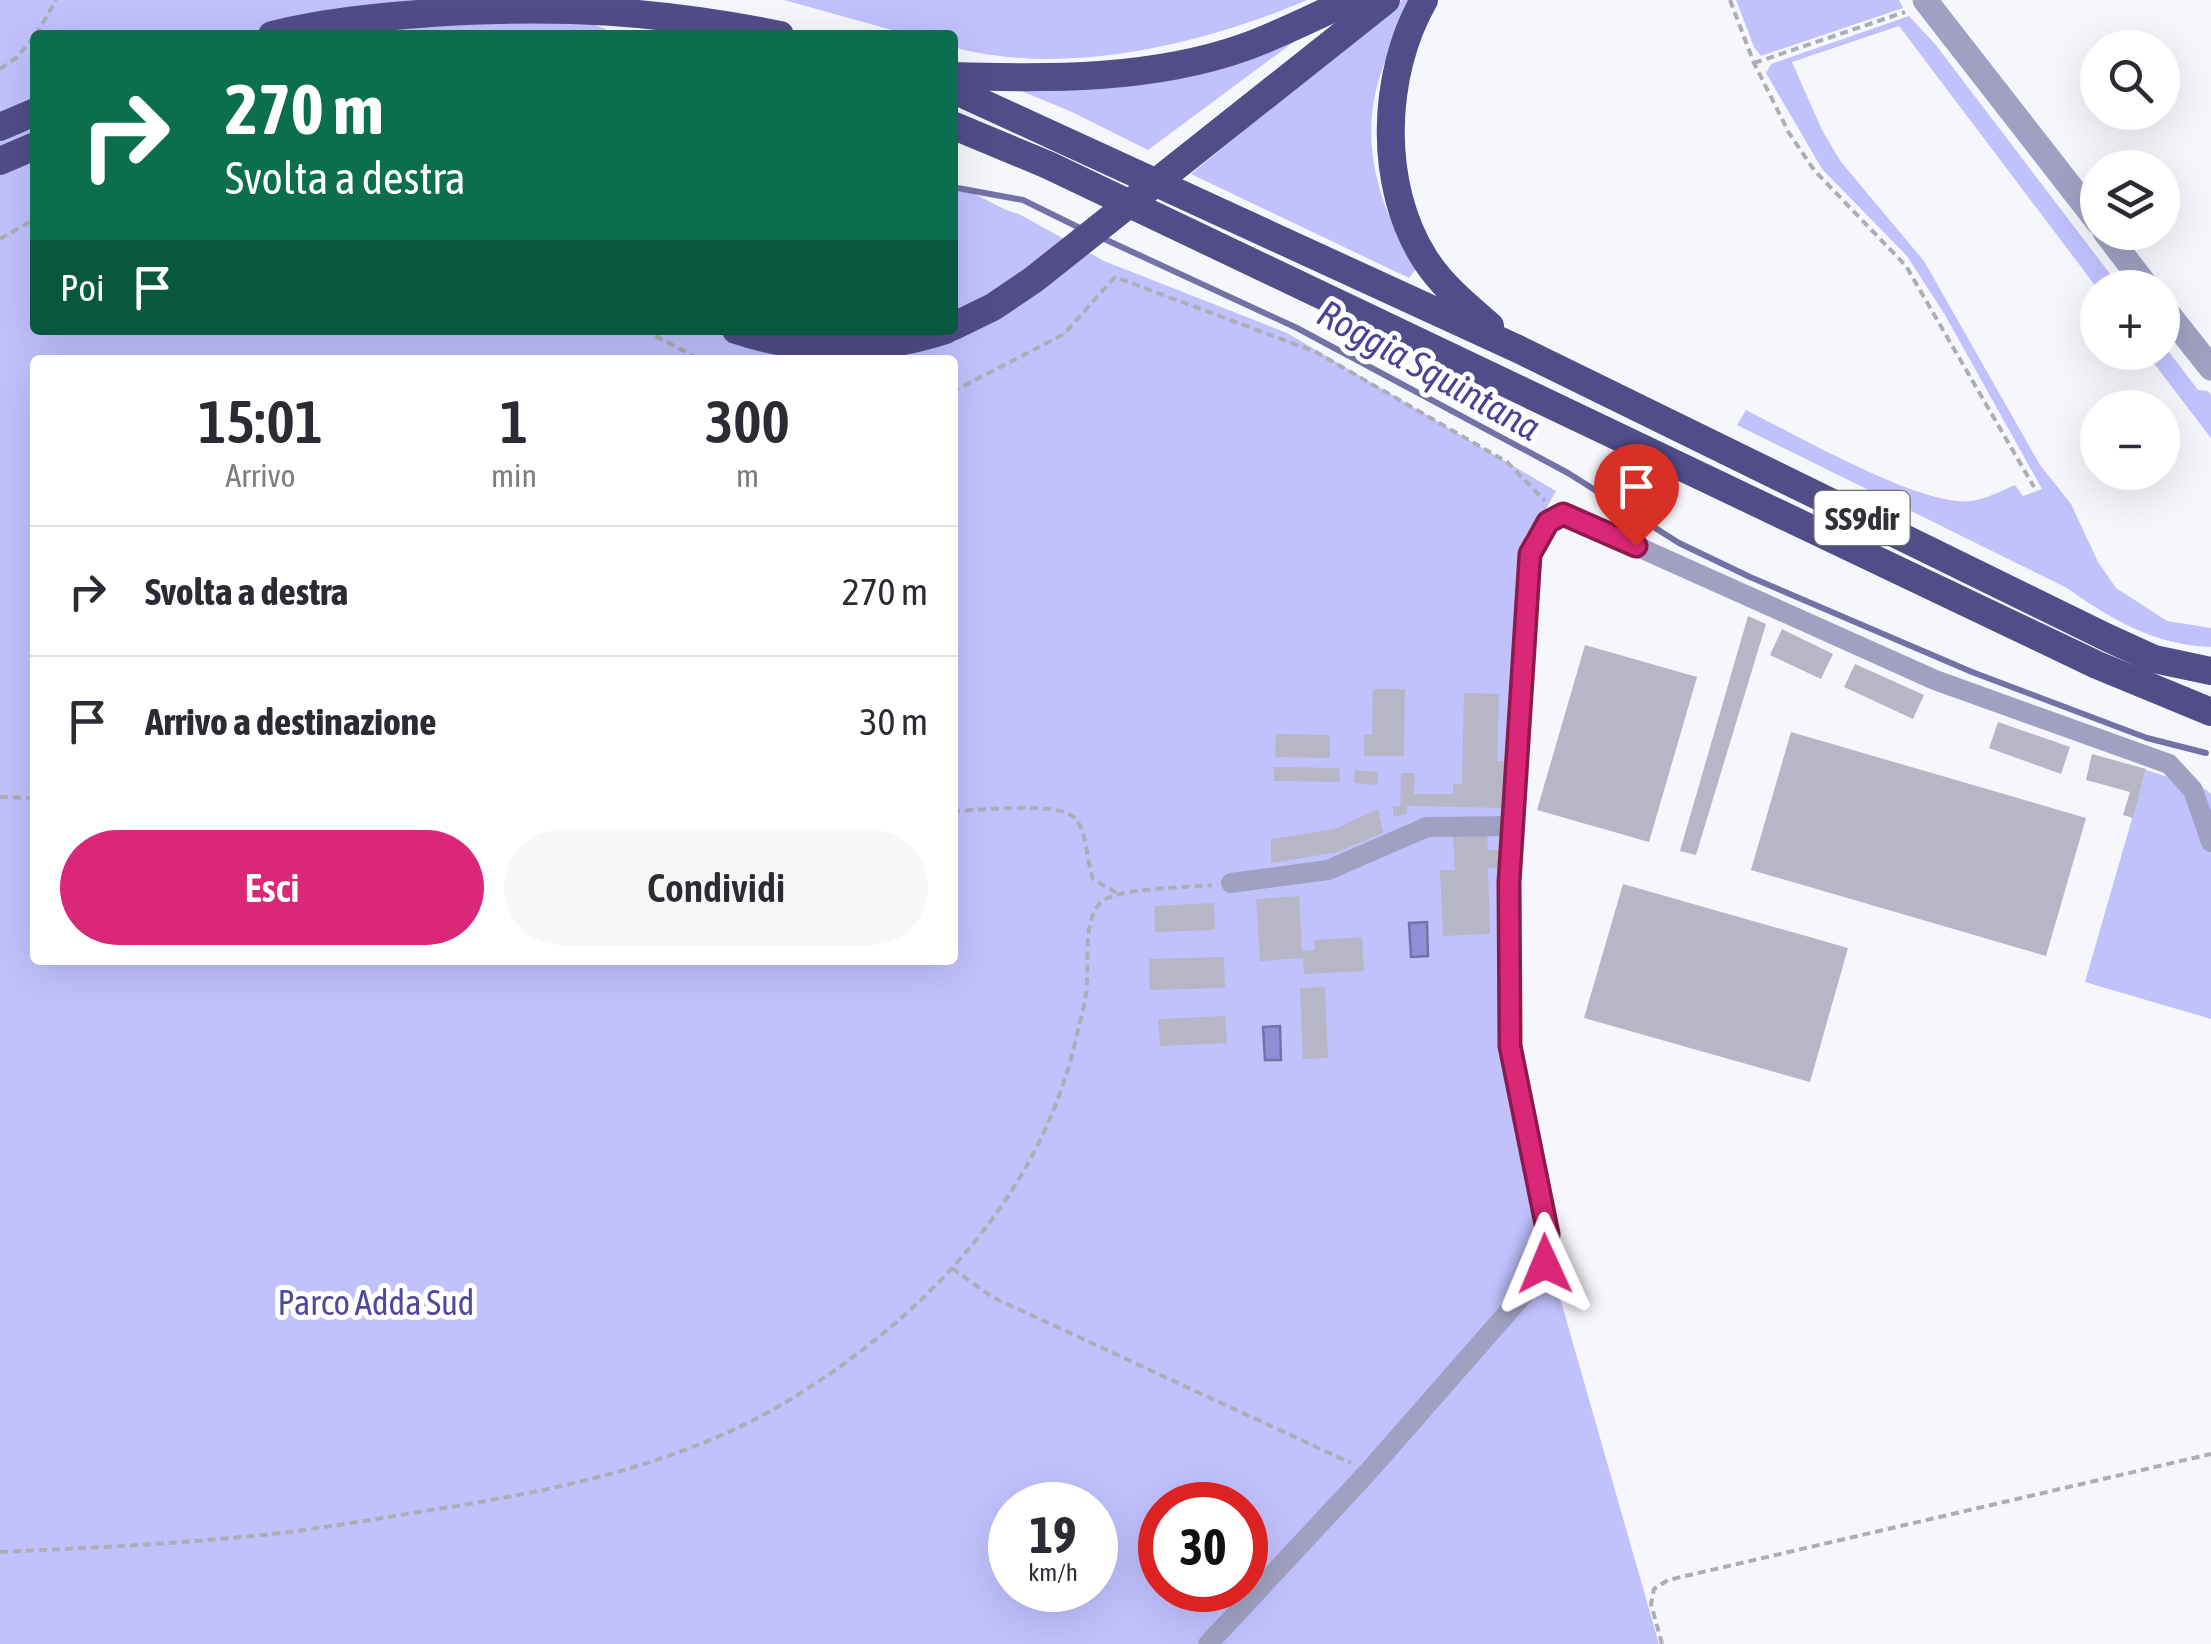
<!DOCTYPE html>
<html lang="it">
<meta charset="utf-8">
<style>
body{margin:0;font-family:"Asap Condensed",sans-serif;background:#f7f7f7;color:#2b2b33;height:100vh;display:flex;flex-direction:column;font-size:38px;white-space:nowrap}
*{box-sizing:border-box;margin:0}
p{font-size:32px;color:#7c7c81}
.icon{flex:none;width:55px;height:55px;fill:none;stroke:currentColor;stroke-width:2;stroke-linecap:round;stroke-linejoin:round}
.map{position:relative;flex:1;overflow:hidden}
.drawer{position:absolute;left:30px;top:355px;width:928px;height:610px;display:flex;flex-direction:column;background:#fff;border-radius:10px;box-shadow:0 10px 40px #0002}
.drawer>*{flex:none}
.guide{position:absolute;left:30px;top:30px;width:928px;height:305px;border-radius:10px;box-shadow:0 10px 40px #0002;background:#0b6e4f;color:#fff;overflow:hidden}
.fabs{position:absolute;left:2080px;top:30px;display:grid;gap:20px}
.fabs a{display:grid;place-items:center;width:100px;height:100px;border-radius:50%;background:#fff;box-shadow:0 10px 40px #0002;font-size:50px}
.speed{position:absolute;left:988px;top:1482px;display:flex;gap:20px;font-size:50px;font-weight:700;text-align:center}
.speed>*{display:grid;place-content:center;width:130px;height:130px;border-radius:50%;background:#fff;box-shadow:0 10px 40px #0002;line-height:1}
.speed small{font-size:25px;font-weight:400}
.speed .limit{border:15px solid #d22;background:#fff;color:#111}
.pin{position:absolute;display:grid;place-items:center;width:85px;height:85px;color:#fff;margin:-102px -42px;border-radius:50% 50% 50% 0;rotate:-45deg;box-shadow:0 0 10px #0007}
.pin .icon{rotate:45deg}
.me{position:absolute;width:110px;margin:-55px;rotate:359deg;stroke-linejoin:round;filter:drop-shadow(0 0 8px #0008)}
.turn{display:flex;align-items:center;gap:35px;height:210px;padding:0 30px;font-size:45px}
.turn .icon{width:130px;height:130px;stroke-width:2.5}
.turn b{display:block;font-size:70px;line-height:85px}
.then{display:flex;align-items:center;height:95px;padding:0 30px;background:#0003;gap:20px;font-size:38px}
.eta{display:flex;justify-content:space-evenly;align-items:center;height:170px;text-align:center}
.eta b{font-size:60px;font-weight:600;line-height:70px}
.cta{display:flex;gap:20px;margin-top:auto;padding:20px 30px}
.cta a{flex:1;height:115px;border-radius:60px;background:#db2777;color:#fff;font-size:40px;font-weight:600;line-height:115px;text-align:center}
.cta a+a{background:#f7f7f7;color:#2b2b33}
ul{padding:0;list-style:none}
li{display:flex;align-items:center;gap:30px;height:130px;padding:0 30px;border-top:2px solid #e1e1e2}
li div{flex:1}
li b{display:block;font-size:38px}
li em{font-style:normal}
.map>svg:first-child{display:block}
.green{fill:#c1c1fe;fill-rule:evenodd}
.water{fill:#908fd5;stroke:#7372a6;stroke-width:2.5}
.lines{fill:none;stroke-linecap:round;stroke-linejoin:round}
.stream{stroke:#7372a6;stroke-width:6}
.building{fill:#b6b6c7}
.path{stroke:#adadb4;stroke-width:4;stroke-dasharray:8 5;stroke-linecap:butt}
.minor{stroke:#a0a1c2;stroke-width:20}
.tertiary{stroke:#a0a1c2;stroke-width:25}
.trunk{stroke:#504d89;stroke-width:28}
.route-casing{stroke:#8e194d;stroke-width:25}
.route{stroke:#db2777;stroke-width:18}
.labels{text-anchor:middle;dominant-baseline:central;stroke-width:10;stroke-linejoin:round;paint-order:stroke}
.shield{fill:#fff;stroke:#6e6e73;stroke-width:2.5}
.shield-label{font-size:32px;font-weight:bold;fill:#303037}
.park-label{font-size:35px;fill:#50489d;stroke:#fff}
.water-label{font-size:38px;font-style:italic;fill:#4b4296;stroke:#fff}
</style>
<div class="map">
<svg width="2211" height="1644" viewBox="0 0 2211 1644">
<rect width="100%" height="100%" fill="#f6f6fd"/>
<g class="green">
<path d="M0 0H539L618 35H35V330H952L953 183 1006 210 1019 214 1104 261 1287 333 1556 491 1525 547 1502 883 1501 1051 1542 1235 1659 1644H0ZM35 360H952V960H35ZM1010 1505H1095V1590H1010ZM1160 1505H1245V1590H1160Z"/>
<path d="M784 0H1307C1204 44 1064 78 953 47L952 35H910Z"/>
<path d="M1402 0H1417C1372 72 1356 131 1388 213 1396 232 1407 250 1416 269L1409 278 1191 174Z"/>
<polygon points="1736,0 1899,0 1903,8 1761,56 1754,47"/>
<path d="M1909 16 1935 44 2120 287 2097 288 1899 26 1792 62 1822 130 1841 162 1924 261 2040 465 2071 504 2098 562 2116 588 2167 621 2211 628V647C2155 645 2112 620 2067 588L1737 425 1746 410C1794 434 1923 508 1971 501 1986 499 2001 491 2015 485L2023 496 2042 489 1945 315 1907 256 1822 169 1766 73 1771 64Z"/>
<polygon points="1315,26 1148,150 1072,112 1002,83 1143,85 1193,74"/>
<polygon points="2163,344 2198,390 2208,391 2211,395 2211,438 2146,353 2162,352"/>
<polygon points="2146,770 2205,789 2211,794 2211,1019 2085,982"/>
</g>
<g class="water">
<polygon points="1427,922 1428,956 1411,957 1409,923"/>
<polygon points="1280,1026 1281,1060 1265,1060 1263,1027"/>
</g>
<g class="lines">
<g class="stream">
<polyline points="952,187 1023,200 1084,230"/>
<polyline points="1100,237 1297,328 1568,473 1679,543 1750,577 1972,672 2147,738 2206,753"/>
</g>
</g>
<g class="building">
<polygon points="1748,616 1766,624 1696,855 1680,851"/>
<polygon points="1782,629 1833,654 1821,679 1770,655"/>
<polygon points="1585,645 1697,677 1649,842 1537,810"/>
<polygon points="1855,664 1924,695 1913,719 1844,687"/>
<polygon points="1373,689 1405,689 1404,756 1364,756 1364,735 1372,735"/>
<polygon points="1464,693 1499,694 1497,761 1508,761 1507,808 1407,806 1407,814 1393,817 1393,806 1400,806 1401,773 1415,773 1414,794 1453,794 1453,784 1462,784"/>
<polygon points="1998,722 2070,747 2061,774 1989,748"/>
<polygon points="1791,732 2086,818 2046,956 1751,870"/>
<polygon points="1276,734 1330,735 1330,758 1275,757"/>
<polygon points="2092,754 2146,769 2133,818 2123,815 2130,792 2086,780"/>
<polygon points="1274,767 1339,768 1340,782 1274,781"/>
<polygon points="1355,770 1378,772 1378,785 1354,783"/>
<polygon points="1378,809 1383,833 1338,852 1271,863 1271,839 1335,829"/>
<polygon points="1487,834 1488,850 1501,850 1500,868 1488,868 1490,934 1443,936 1440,870 1455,870 1453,835"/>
<polygon points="1623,884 1848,948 1810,1082 1584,1018"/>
<polygon points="1299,896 1302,951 1315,950 1314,940 1362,937 1364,971 1304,974 1303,958 1260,961 1256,899"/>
<polygon points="1214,903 1215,930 1155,932 1154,906"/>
<polygon points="1224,957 1225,988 1150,990 1149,959"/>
<polygon points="1325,987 1328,1058 1303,1059 1300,988"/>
<polygon points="1225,1016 1227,1043 1160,1046 1158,1019"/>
</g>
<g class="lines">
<g class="path">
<polyline points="1730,0 1754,63 1789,133 1814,170 1906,266 2034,487"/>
<polyline points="36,35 56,0"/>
<polyline points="1754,63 1905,12"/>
<polyline points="0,69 16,58 35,36"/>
<polyline points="0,239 35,219"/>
<polyline points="644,330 701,360"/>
<polyline points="952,392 1064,334 1115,277 1316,352 1507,462 1545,501"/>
<polyline points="0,797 35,798"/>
<path d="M952 811C978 811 1060 800 1076 819 1087 834 1087 862 1093 879L1117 893"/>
<polyline points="952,1268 992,1297 1351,1463"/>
<path d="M0 1552C88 1548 175 1544 263 1535 319 1529 375 1519 431 1510 554 1491 683 1465 791 1399 925 1317 1040 1196 1076 1039 1079 1024 1084 1009 1086 994 1090 967 1082 925 1099 904 1113 887 1188 888 1212 885"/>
<polyline points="1662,1644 1651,1604 1654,1589 1668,1580 2211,1454"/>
</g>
<g class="minor">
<polyline points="1231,883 1328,870 1427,827 1513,826"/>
<path d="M1208 1644 1368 1472 1538 1278 1548 1249V1234L1510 1046 1509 882 1531 553C1538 536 1547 513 1569 516L1935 680 2169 764 2193 790 2211 842"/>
</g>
<g class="tertiary">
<polyline points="1925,0 2098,222"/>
<polyline points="2105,232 2148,288"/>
<polyline points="2162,306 2211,368"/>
</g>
<g class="trunk">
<path d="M1424 0C1381 75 1378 186 1425 259 1442 286 1467 306 1490 326"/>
<path d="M272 35C324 22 377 17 431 13 556 5 657 10 780 35"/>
<path d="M952 76C1049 79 1152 80 1245 47 1281 34 1316 16 1351 0"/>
<polyline points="952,89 1518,349 2108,638 2154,659 2211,671"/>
<polyline points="952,125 1048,165 2097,665 2211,712"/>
<polyline points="0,127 35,112"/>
<polyline points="0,161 35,146"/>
<polyline points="952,327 993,307 1033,280 1386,0"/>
<path d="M736 330C808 354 875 353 946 330"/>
</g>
</g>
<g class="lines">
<defs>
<polyline id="route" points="1545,1264 1548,1234 1510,1046 1509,882 1530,554 1548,522 1563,514 1636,546"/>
</defs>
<use href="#route" class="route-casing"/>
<use href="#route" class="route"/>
</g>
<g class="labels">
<rect class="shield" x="1814.5" y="491" width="95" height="54" rx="8"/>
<g class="shield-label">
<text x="1862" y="518">SS9dir</text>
</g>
<g class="park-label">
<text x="376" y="1302">Parco Adda Sud</text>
</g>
<g class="water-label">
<text transform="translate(1429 370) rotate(29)">Roggia Squintana</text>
</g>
</g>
</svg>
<div class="fabs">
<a><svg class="icon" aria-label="search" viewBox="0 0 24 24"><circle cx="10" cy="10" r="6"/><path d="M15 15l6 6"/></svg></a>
<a><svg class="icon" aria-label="layers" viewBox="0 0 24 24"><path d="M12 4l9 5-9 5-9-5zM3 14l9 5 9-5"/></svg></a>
<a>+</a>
<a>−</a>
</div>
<div class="speed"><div>19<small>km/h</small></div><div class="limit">30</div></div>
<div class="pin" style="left:1636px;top:546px;background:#d93025"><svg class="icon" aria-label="arrive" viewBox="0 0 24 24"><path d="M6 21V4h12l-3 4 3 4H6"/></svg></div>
<svg class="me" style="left:1545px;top:1264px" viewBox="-20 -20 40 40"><path d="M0-17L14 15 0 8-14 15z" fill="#db2777" stroke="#fff" stroke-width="4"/></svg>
<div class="guide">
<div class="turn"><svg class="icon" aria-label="right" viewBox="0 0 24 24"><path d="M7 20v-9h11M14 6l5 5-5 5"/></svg><div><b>270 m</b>Svolta a destra</div></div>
<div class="then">Poi<svg class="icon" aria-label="arrive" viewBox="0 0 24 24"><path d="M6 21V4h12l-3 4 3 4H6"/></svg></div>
</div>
<section class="drawer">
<div class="eta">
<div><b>15:01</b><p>Arrivo</p></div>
<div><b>1</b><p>min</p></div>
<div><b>300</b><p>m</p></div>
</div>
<ul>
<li><svg class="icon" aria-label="right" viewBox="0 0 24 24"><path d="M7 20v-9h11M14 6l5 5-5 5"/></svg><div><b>Svolta a destra</b></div><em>270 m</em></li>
<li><svg class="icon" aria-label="arrive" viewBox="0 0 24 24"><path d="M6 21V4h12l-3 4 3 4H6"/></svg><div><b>Arrivo a destinazione</b></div><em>30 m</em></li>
</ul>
<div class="cta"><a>Esci</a><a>Condividi</a></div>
</section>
</div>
